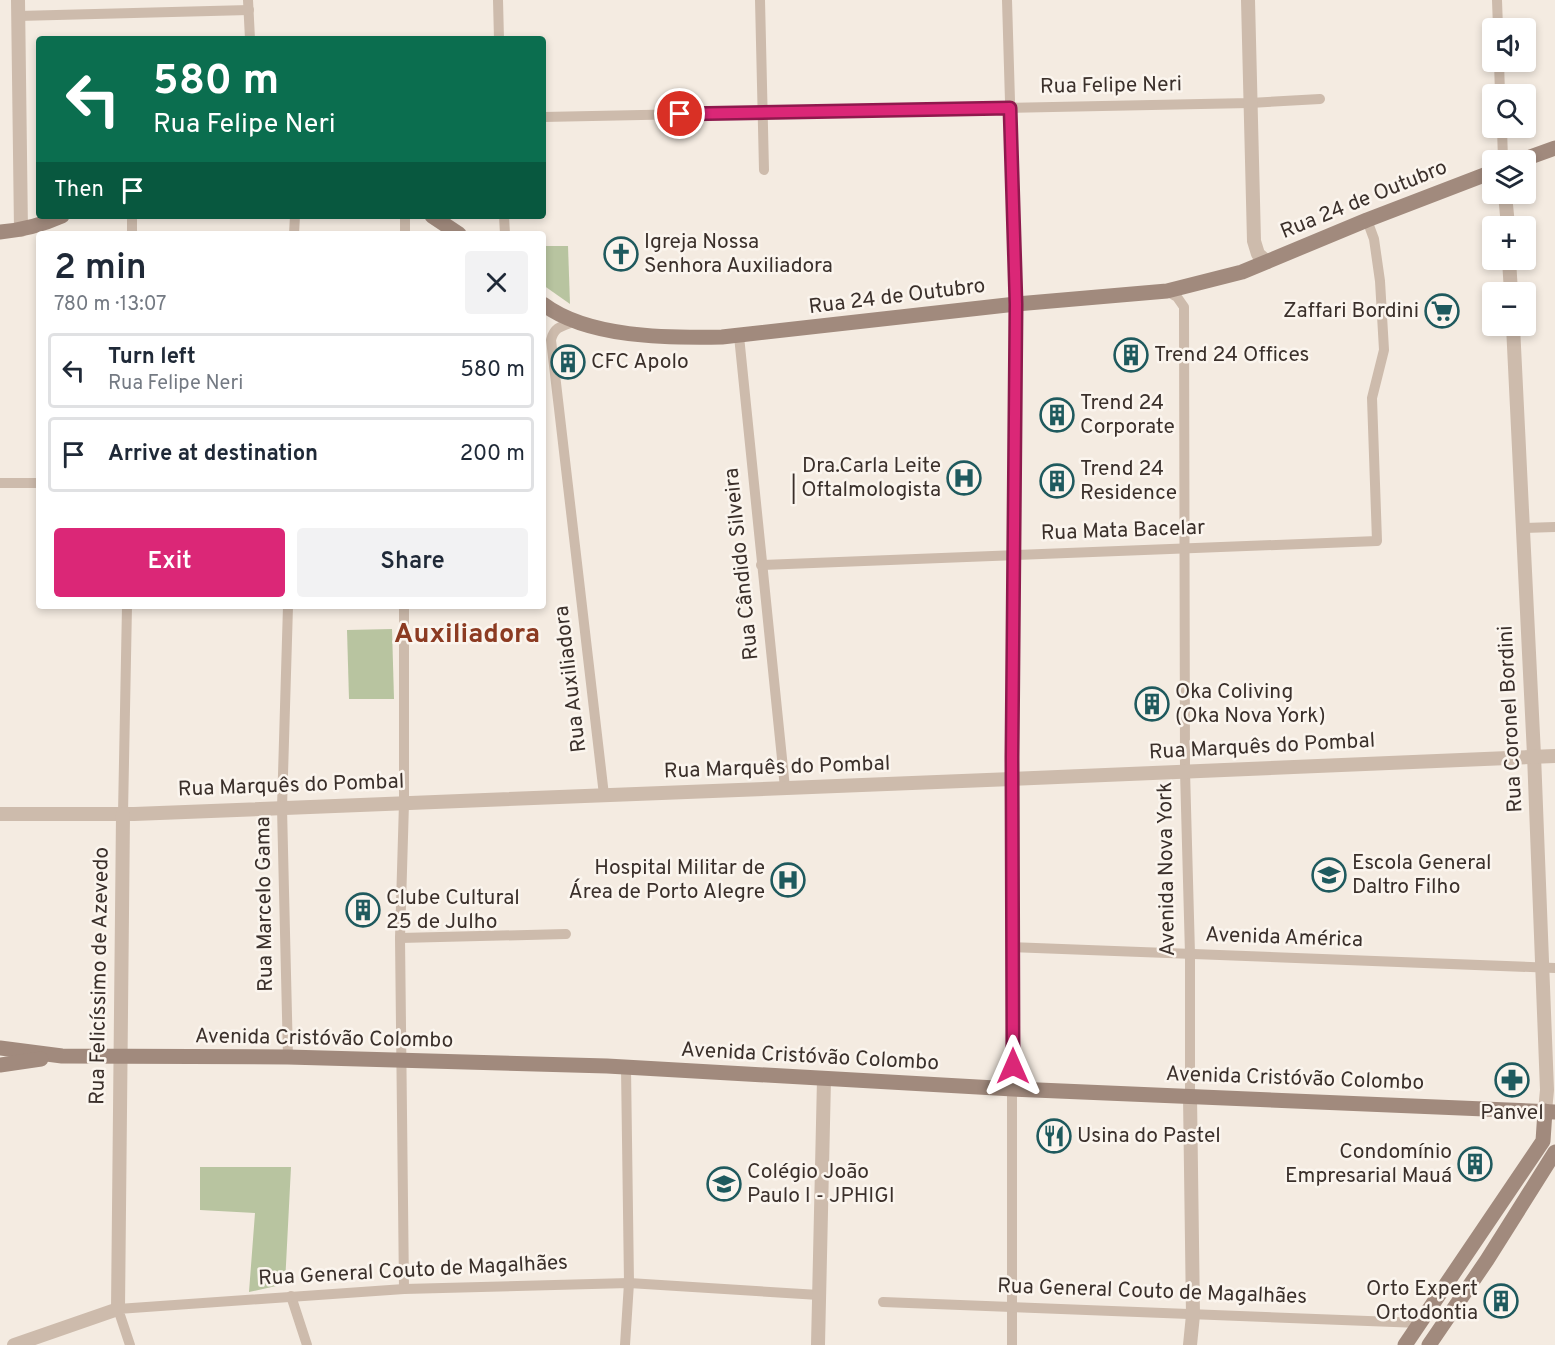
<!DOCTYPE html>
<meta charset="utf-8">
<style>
body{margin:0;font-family:Overpass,sans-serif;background:#f2f2f3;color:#1f2937;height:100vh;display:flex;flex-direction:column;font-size:22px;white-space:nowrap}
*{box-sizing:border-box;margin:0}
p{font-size:20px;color:#747a83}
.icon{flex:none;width:33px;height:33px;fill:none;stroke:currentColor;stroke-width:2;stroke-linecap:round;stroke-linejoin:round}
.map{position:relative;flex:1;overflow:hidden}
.drawer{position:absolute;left:36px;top:231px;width:510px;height:378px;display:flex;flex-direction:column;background:#fff;border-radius:6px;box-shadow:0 3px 9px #0003}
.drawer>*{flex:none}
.hud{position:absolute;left:36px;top:36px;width:510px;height:183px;border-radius:6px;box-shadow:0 3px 9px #0003;background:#0b6e4f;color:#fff;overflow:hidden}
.controls{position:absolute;left:1482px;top:18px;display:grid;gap:12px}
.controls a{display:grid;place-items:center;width:54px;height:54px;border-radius:6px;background:#fff;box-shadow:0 3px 9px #0003;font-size:30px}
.pin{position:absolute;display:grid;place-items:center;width:51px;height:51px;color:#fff;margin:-26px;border:3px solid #fff;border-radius:50%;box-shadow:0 2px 6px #0007}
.me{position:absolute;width:66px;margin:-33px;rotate:0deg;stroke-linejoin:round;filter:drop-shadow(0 0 4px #0008)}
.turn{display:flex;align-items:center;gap:21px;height:126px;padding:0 18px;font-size:27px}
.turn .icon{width:78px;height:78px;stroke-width:2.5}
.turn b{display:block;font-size:42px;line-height:51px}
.then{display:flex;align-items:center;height:57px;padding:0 18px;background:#0003;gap:12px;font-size:22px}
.round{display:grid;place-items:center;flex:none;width:63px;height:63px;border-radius:6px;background:#f2f2f3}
.overview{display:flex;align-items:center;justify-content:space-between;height:102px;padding:0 18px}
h1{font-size:36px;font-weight:600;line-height:45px}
.primary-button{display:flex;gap:12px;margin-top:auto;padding:12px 18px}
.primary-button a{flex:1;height:69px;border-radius:6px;background:#db2777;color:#fff;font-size:24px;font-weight:600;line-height:69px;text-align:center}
.primary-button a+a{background:#f2f2f3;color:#1f2937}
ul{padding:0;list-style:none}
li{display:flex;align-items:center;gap:18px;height:75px;margin:0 12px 9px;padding:0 6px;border:3px solid #e0e1e3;border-radius:6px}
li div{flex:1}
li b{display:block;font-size:22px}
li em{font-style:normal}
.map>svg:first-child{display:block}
.green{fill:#b8c4a0}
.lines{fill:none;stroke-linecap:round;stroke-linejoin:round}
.minor{stroke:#cdbbac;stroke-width:10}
.tertiary{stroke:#cdbbac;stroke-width:14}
.secondary{stroke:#a18a7d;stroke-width:15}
.route-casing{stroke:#8e194d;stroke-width:15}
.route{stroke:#db2777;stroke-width:10}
.labels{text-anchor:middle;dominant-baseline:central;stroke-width:5;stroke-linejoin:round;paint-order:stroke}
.street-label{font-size:21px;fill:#3b302b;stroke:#fbf5ee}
.poi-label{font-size:21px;fill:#3b302b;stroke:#fbf5ee;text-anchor:start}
.district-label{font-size:27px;font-weight:bold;fill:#8c3b22;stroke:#fbf5ee}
</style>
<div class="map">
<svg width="1555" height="1345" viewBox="0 0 1555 1345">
<rect width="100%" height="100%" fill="#f4ebe1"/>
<g class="green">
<polygon points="543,246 568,246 570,304 543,285"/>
<polygon points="392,629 394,699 349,699 347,630"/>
<polygon points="200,1167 291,1167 285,1284 249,1292 255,1213 200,1210"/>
</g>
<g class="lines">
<g class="minor">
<polyline points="248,0 250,39"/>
<polyline points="498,0 499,39"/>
<polyline points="760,0 764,170"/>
<polyline points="1007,0 1016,304 1012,779 1012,1345"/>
<polyline points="1497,0 1498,28"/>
<polyline points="18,16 249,10"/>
<polyline points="1499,62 1500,94"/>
<polyline points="543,117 1250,103 1320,99"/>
<polyline points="1502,128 1503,160"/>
<polyline points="504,216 505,234"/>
<polyline points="132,234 132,216"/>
<polyline points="294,234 295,216"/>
<polyline points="405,234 405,216"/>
<polyline points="1167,291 1177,297 1184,307 1185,771 1190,954 1190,1096"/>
<path d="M573 322C562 326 554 327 551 340L604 795"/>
<polyline points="739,336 785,788"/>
<polyline points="0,483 39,483"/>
<polyline points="1523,528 1555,527"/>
<polyline points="761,565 1377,541 1372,398 1384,350 1380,281 1374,239 1367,220"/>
<polyline points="288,606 282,808 288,1057"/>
<polyline points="123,814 127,606"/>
<polyline points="400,938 566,934"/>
<polyline points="1012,947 1555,968"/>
<polyline points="404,1289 400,938 404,803 404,606"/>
<polyline points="291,1296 307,1345"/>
<polyline points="883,1302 1420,1323"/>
<polyline points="130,1345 118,1309 404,1289 629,1283 819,1295"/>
<polyline points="625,1345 629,1283 626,1068"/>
</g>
<g class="tertiary">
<polyline points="18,0 21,230"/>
<polyline points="1248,0 1254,241 1258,254 1267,262"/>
<polyline points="1505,194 1508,226"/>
<polyline points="1509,260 1511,292"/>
<polyline points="1513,326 1534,755 1547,1090 1545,1111"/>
<polyline points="0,814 134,814 1012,779 1555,756"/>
<polyline points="1190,1096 1193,1315 1190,1345"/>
<polyline points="14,1345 118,1309 123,814"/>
<polyline points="818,1345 824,1079"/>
</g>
<g class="secondary">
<polyline points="1522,160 1555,148"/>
<polyline points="432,216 459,234"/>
<path d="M0 232C23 230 42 225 62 216"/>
<path d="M543 304C588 338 667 338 722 337L1016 304 1167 291 1242 272 1367 220 1492 172"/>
<polyline points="0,1048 62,1056 288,1057 607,1066 1013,1089 1555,1112"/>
<polyline points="0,1065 41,1059"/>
<polyline points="1405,1345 1543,1141 1545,1111"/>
<polyline points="1429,1345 1487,1260 1555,1152"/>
</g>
</g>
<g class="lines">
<defs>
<polyline id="route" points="680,114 1010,108 1016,304 1012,757 1013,1066"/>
</defs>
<use href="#route" class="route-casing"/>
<use href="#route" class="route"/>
</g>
<defs>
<symbol id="church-ring" viewBox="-11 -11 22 22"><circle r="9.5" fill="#fbf5ee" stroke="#1f5a5e" stroke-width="1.5"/><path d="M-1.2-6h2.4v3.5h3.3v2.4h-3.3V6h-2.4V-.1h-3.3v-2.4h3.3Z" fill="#1f5a5e"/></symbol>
<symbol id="supermarket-ring" viewBox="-11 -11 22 22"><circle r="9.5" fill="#fbf5ee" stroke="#1f5a5e" stroke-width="1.5"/><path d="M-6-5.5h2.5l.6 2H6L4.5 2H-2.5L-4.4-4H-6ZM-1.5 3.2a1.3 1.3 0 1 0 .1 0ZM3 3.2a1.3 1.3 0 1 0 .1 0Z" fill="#1f5a5e"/></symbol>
<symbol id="building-ring" viewBox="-11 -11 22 22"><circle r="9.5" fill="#fbf5ee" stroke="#1f5a5e" stroke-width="1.5"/><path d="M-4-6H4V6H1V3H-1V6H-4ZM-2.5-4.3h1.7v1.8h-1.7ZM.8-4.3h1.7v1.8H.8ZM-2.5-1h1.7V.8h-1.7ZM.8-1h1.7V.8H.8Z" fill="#1f5a5e"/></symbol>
<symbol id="hospital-ring" viewBox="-11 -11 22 22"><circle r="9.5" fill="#fbf5ee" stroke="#1f5a5e" stroke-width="1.5"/><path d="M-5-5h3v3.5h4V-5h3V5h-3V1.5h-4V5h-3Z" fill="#1f5a5e"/></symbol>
<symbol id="school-ring" viewBox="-11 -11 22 22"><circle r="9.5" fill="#fbf5ee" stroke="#1f5a5e" stroke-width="1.5"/><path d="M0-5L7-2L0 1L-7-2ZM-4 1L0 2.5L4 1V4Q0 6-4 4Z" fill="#1f5a5e"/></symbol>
<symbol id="pharmacy-ring" viewBox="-11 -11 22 22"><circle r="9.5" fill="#fbf5ee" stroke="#1f5a5e" stroke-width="1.5"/><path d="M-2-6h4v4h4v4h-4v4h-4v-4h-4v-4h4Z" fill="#1f5a5e"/></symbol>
<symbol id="restaurant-ring" viewBox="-11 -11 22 22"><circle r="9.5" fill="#fbf5ee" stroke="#1f5a5e" stroke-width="1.5"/><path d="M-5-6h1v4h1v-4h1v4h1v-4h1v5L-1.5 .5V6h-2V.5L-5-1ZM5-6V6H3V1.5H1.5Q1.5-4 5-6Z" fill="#1f5a5e"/></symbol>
</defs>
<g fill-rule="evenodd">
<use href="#church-ring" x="602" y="235" width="38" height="38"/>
<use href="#supermarket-ring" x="1423" y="292" width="38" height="38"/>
<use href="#building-ring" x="1112" y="336" width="38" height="38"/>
<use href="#building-ring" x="549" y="343" width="38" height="38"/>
<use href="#building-ring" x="1038" y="396" width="38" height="38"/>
<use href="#hospital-ring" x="945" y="459" width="38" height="38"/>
<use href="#building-ring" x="1038" y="462" width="38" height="38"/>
<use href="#building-ring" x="1133" y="685" width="38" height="38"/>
<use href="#school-ring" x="1310" y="856" width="38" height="38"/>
<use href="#hospital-ring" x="769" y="861" width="38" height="38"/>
<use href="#building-ring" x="344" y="891" width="38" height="38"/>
<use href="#pharmacy-ring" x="1493" y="1061" width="38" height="38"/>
<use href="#restaurant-ring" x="1035" y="1117" width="38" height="38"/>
<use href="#building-ring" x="1456" y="1145" width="38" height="38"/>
<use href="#school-ring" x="705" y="1165" width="38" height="38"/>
<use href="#building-ring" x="1482" y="1282" width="38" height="38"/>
</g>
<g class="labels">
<g class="street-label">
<text transform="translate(1111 86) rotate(-1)">Rua Felipe Neri</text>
<text transform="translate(1364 200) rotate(-22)">Rua 24 de Outubro</text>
<text transform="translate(897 297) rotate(-7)">Rua 24 de Outubro</text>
<text transform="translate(1123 531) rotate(-2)">Rua Mata Bacelar</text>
<text transform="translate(742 564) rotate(-96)">Rua Cândido Silveira</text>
<text transform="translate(571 679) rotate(-97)">Rua Auxiliadora</text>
<text transform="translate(1511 719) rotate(-93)">Rua Coronel Bordini</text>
<text transform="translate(1262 747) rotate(-3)">Rua Marquês do Pombal</text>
<text transform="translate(777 768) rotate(-2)">Rua Marquês do Pombal</text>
<text transform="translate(291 786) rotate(-2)">Rua Marquês do Pombal</text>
<text transform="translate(1167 869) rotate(-91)">Avenida Nova York</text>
<text transform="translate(265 904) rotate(-91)">Rua Marcelo Gama</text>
<text transform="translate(1284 938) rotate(2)">Avenida América</text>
<text transform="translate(100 976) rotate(-89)">Rua Felicíssimo de Azevedo</text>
<text transform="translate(324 1039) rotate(1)">Avenida Cristóvão Colombo</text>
<text transform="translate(810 1057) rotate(3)">Avenida Cristóvão Colombo</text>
<text transform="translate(1295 1079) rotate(2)">Avenida Cristóvão Colombo</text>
<text transform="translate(413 1271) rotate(-3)">Rua General Couto de Magalhães</text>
<text transform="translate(1152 1292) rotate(2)">Rua General Couto de Magalhães</text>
</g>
<g class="poi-label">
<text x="644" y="242">Igreja Nossa<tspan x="644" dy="24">Senhora Auxiliadora</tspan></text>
<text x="1419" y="311" text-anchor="end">Zaffari Bordini</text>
<text x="1154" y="355">Trend 24 Offices</text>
<text x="591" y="362">CFC Apolo</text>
<text x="1080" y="403">Trend 24<tspan x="1080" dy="24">Corporate</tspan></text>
<text x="941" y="466" text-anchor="end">Dra.Carla Leite<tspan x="941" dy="24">| Oftalmologista</tspan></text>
<text x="1080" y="469">Trend 24<tspan x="1080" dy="24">Residence</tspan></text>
<text x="1175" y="692">Oka Coliving<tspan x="1175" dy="24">(Oka Nova York)</tspan></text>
<text x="1352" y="863">Escola General<tspan x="1352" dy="24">Daltro Filho</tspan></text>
<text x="765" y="868" text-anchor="end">Hospital Militar de<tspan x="765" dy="24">Área de Porto Alegre</tspan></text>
<text x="386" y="898">Clube Cultural<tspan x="386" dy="24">25 de Julho</tspan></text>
<text x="1512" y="1113" text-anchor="middle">Panvel</text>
<text x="1077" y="1136">Usina do Pastel</text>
<text x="1452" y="1152" text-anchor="end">Condomínio<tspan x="1452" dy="24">Empresarial Mauá</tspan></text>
<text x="747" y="1172">Colégio João<tspan x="747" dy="24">Paulo I - JPHIGI</tspan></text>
<text x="1478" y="1289" text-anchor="end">Orto Expert<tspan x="1478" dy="24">Ortodontia</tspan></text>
</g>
<g class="district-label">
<text x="467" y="635">Auxiliadora</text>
</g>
</g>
</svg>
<div class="controls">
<a><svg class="icon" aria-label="sound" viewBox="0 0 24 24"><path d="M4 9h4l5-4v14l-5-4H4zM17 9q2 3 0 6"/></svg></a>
<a><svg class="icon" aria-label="search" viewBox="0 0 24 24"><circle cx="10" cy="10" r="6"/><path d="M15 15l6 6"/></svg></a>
<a><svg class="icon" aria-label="layers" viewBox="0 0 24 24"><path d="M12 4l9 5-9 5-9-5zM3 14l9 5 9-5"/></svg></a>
<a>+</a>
<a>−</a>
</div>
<div class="pin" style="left:680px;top:114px;background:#d93025"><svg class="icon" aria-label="arrive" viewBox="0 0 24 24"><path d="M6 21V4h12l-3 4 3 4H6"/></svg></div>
<svg class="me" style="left:1013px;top:1066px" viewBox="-20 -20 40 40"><path d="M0-17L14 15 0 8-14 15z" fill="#db2777" stroke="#fff" stroke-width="4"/></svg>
<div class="hud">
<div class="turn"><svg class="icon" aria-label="left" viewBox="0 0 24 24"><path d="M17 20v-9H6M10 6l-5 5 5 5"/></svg><div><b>580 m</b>Rua Felipe Neri</div></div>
<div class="then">Then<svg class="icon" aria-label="arrive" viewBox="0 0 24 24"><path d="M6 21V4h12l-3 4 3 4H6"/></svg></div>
</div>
<section class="drawer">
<div class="overview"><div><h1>2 min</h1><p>780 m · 13:07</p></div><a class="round"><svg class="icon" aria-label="close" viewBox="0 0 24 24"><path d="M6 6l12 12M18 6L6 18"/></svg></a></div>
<ul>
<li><svg class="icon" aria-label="left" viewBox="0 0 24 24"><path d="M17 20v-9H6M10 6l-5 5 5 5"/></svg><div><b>Turn left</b><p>Rua Felipe Neri</p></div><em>580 m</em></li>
<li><svg class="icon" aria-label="arrive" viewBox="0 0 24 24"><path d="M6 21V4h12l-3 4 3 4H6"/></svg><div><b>Arrive at destination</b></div><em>200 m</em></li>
</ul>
<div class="primary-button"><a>Exit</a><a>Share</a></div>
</section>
</div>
